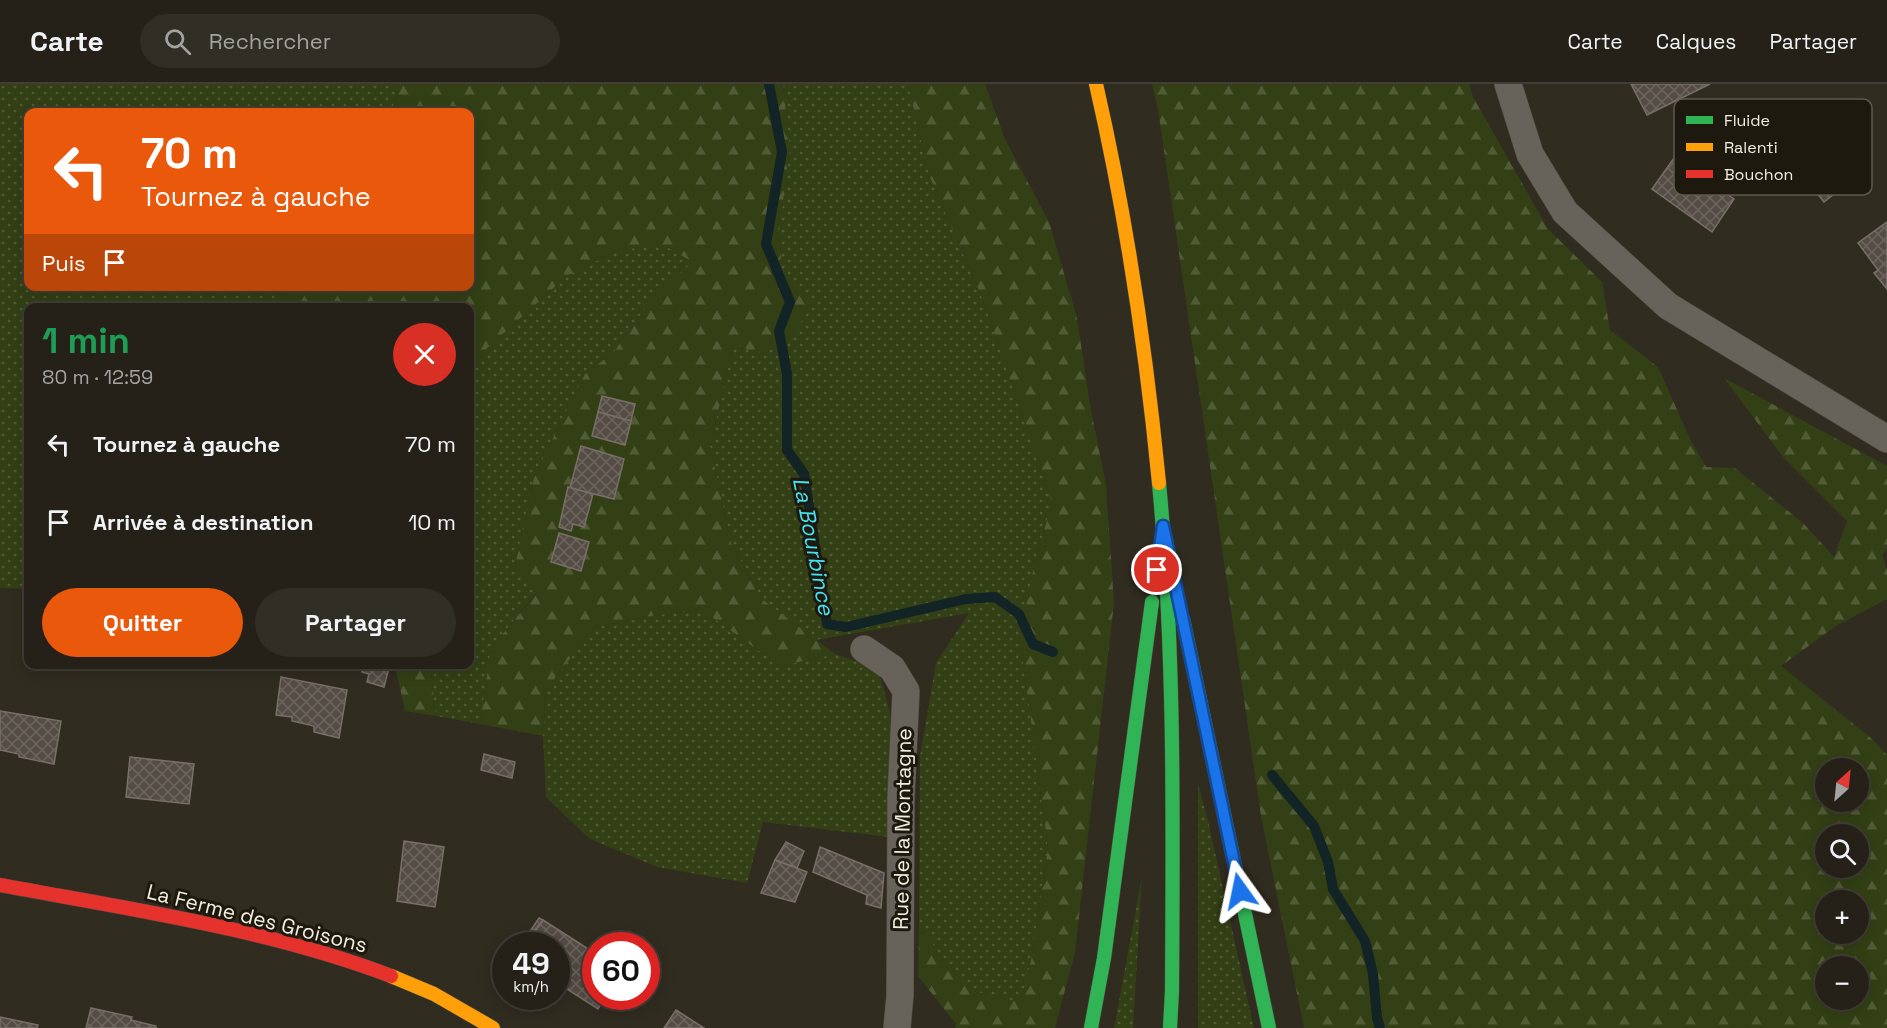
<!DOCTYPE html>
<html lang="fr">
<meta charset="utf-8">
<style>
body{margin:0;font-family:"Space Grotesk",sans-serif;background:#312e25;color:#f1f3f6;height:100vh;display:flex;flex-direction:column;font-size:22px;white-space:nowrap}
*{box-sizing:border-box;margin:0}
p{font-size:20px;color:#a3a3a2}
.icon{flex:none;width:33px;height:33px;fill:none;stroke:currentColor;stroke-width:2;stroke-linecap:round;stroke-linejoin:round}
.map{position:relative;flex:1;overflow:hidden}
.panel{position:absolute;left:24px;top:219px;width:450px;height:366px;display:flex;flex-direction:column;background:#252118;border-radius:12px;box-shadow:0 3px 15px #0003,0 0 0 2px #423e37}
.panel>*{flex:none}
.guide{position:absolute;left:24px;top:24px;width:450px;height:183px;border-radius:12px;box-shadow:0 3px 15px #0003,0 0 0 2px #423e37;background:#ea580c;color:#fff;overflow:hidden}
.needle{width:39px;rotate:27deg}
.fabs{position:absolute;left:1815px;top:674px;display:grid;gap:12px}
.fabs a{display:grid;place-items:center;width:54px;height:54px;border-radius:50%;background:#252118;box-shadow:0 3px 15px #0003,0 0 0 2px #423e37;font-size:30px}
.speed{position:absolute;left:492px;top:848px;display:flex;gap:12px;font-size:30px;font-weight:700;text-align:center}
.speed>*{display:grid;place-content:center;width:78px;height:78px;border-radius:50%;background:#252118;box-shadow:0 3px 15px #0003,0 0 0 2px #423e37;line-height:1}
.speed small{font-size:15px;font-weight:400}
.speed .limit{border:9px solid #d22;background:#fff;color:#111}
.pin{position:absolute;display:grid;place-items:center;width:51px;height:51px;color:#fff;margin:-26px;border:3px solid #fff;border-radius:50%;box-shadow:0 2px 6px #0007}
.me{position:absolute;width:66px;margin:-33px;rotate:348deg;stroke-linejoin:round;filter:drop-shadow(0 0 4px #0008)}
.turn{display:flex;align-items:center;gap:21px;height:126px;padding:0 18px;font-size:27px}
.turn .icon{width:78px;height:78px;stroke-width:2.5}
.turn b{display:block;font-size:42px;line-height:51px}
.then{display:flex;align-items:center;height:57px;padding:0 18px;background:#0003;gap:12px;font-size:22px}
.round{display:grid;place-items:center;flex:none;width:63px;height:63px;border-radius:32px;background:#312e25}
.summary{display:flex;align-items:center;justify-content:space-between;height:102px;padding:0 18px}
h1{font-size:36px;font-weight:700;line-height:45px;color:#1e9e55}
.primary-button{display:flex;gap:12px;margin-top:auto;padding:12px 18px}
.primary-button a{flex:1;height:69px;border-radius:36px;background:#ea580c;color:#fff;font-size:24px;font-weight:700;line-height:69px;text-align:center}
.primary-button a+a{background:#312e25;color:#f1f3f6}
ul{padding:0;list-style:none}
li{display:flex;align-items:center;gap:18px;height:78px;padding:0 18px}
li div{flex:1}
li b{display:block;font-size:22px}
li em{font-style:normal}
header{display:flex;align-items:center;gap:36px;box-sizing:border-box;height:84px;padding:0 30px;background:#252118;border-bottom:2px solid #423e37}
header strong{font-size:28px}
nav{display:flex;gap:33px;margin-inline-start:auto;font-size:21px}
.search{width:420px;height:54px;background:#312e25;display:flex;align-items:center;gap:15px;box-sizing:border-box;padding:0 21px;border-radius:33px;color:#a3a3a2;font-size:22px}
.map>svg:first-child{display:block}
.grass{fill:url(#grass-dots)}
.forest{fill:url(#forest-firs);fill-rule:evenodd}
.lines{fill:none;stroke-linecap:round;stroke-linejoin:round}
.stream{stroke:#122425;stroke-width:10}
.building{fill:url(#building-cross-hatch);stroke:#776f68;stroke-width:1.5}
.street-casing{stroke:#4c483d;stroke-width:28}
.fast-casing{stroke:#4c483d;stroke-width:15}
.slow-casing{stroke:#4c483d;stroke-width:15}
.jam-casing{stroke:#4c483d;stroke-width:15}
.street{stroke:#67635a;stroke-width:27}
.fast{stroke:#30b455;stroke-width:14}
.slow{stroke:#ff9f0a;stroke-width:14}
.jam{stroke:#e5322d;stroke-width:14}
.route-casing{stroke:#114b97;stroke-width:15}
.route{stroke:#1a73e8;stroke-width:10}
.labels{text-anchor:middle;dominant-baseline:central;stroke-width:6;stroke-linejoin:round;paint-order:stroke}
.street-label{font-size:21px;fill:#f3eedf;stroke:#1d190e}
.water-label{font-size:22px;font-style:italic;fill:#44e1f0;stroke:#1d190e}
.key{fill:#1d190e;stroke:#5d594d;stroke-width:1.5}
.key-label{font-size:16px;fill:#f3eedf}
</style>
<header>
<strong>Carte</strong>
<div class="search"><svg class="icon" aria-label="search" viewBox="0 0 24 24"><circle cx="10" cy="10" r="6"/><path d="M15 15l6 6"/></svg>Rechercher</div>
<nav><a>Carte</a><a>Calques</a><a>Partager</a></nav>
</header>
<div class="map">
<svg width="1887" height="944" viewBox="0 0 1887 944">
<defs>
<pattern id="grass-dots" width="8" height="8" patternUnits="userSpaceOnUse" patternTransform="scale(1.5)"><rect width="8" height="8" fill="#334015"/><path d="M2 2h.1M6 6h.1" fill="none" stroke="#515c37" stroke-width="1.8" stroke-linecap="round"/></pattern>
<pattern id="forest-firs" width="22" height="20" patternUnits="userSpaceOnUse" patternTransform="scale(1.5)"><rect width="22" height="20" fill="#334015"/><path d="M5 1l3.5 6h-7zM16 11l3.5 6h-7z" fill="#515c37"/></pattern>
<pattern id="building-cross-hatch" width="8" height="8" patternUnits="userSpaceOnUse" patternTransform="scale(1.5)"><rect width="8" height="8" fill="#544c45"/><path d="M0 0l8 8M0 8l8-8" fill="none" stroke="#6d665f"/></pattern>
</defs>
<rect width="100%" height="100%" fill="#312c20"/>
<g class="grass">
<polygon points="0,0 398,0 392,28 28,28 28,202 283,203 284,223 28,224 28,505 0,504"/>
<polygon points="783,0 908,0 929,91 983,216 1052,418 1032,491 1020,554 1048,764 1032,872 1021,920 973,907 949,888 919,837 920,672 936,579 969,529 816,556 763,516 731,459 710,362 734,258 802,208 783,196 779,148 790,64"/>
<polygon points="661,159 694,178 655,210 614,268 585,290 534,393 515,482 537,508 491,564 480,640 436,632 430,581 470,580 470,295 484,267 567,192 616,167"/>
<polygon points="702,526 780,582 835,570 878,585 890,629 889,753 763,738 747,799 657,783 590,755 546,713 543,652 546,605 595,543 656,531"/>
<polygon points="1198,700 1208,737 1254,944 1198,944"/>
<polygon points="1142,793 1133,944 1114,944"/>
</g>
<g class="forest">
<polygon points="398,0 783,0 790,64 779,148 783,195 802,208 811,224 785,261 754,269 734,258 710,362 731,459 763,516 835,570 780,582 702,526 656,531 595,543 546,605 543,652 480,640 491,564 537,509 515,482 534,393 585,290 614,268 655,210 693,178 661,160 616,167 567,192 484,267 470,295 470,224 284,223 283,203 470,202 470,28 392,28"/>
<polygon points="908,0 985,0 1005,55 1049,138 1077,234 1090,321 1106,401 1114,519 1075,868 1055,944 955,944 956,940 918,892 919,837 949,888 974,907 1021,919 1032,872 1048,764 1020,554 1032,491 1052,418 983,216 929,91"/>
<path d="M1152 0H1469L1473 13 1548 145 1602 198 1610 246 1658 283 1691 357 1706 383 1735 384 1803 439 1834 473 1847 437 1783 373 1724 294 1887 382V465L1882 471 1887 486V515L1836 542 1781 582 1871 654 1887 671V944H1304L1261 732 1158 25ZM1826 684H1858V717H1826ZM1826 750H1858V783H1826ZM1826 816H1858V849H1826ZM1826 882H1858V915H1826Z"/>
<polygon points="395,581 430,581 436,632 405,627"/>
</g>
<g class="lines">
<g class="stream">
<polyline points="769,0 782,68 766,160 790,218 779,247 787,290 787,366 804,390 827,540 846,543 966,515 995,513 1019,530 1033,560 1053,568"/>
<polyline points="1272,691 1314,742 1328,778 1333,805 1365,857 1373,890 1377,934 1380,944"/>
</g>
</g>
<g class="building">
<polygon points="1631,0 1710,0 1647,31"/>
<polygon points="1818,35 1861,89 1824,118 1781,64"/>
<polygon points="1674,74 1734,115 1712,148 1652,105"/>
<polygon points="1887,138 1887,205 1874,189 1878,186 1858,159"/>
<polygon points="602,312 635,320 631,337 598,328"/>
<polygon points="598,328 631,337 625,361 592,352"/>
<polygon points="581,362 624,375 614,415 570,404"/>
<polygon points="568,403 593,410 584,443 573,440 571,447 559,443"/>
<polygon points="559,449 589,458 581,487 551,478"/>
<polygon points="363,580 390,580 384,603 367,598 369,590 362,588"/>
<polygon points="281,593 347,606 339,654 314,648 314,642 292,637 292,633 276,631"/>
<polygon points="0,627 61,637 54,680 19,673 19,670 0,666"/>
<polygon points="484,670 515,678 512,694 481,686"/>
<polygon points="130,673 194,680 189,720 126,713"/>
<polygon points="404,757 444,763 435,823 397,817"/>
<polygon points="786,758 804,767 797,784 775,776"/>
<polygon points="820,763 884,789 881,824 866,820 867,811 813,788"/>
<polygon points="775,776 807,788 795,818 761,809"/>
<polygon points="539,834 543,836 526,861 521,861"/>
<polygon points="543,836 593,868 586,880 596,886 596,912 605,912 598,925 556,898 556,861 526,861"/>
<polygon points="630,851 645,861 637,861 638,859 629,853"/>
<polygon points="629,853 638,859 637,861 624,861"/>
<polygon points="646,862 654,867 646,879"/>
<polygon points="91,924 132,933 131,936 156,942 156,944 86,944"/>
<polygon points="676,926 704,944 664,944"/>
<polygon points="0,933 38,941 37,944 0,944"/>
</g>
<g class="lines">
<defs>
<g id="street">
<polyline points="1508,0 1530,70 1565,128 1668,222 1887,355"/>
<polyline points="864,565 892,584 906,607 901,713 900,911 897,944"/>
</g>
<g id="fast">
<path d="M1159 399C1175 568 1173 738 1172 907L1170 944"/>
<polyline points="1183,535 1269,944"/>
<polyline points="1091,944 1104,874 1152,518"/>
</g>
<g id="slow">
<path d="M1096 0C1126 131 1146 265 1159 399"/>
<polyline points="391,892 434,910 493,944"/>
</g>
<path id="jam" d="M0 801C129 825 268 845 391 892"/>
</defs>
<use href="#street" class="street-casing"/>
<use href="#fast" class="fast-casing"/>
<use href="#slow" class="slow-casing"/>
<use href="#jam" class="jam-casing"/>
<use href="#street" class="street"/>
<use href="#fast" class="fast"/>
<use href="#slow" class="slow"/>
<use href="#jam" class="jam"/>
</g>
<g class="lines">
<defs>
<polyline id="route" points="1157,486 1163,442 1240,807"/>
</defs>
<use href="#route" class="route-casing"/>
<use href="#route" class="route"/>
</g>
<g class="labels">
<g class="street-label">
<text transform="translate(902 745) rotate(-89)">Rue de la Montagne</text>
<text transform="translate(257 834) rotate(14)">La Ferme des Groisons</text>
</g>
<g class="water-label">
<text transform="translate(814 462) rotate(79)">La Bourbince</text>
</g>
</g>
<rect x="1674" y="15" width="198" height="96" rx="9" class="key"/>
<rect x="1686" y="32" width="27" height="8" fill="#30b455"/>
<rect x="1686" y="59" width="27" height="8" fill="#ff9f0a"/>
<rect x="1686" y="86" width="27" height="8" fill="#e5322d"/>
<g class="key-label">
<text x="1724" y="42">Fluide</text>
<text x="1724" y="69">Ralenti</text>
<text x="1724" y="96">Bouchon</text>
</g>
</svg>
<div class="fabs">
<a><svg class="needle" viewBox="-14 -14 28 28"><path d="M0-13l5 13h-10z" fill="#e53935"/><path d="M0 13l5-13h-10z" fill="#a3a3a2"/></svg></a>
<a><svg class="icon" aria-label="search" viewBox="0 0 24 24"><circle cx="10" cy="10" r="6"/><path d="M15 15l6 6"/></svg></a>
<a>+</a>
<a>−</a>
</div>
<div class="speed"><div>49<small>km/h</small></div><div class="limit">60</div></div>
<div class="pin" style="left:1157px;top:486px;background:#d93025"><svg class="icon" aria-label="arrive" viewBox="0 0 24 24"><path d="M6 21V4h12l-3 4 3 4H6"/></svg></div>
<svg class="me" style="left:1240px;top:807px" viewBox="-20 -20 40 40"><path d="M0-17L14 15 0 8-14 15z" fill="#1a73e8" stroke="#fff" stroke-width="4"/></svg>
<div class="guide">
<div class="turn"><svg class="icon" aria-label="left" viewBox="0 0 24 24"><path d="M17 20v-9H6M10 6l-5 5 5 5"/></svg><div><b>70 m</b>Tournez à gauche</div></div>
<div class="then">Puis<svg class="icon" aria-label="arrive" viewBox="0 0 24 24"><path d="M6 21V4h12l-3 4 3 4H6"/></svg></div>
</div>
<section class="panel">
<div class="summary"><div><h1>1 min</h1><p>80 m · 12:59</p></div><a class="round" style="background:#d93025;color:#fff"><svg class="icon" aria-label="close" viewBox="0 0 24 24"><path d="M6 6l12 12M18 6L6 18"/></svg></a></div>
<ul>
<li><svg class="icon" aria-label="left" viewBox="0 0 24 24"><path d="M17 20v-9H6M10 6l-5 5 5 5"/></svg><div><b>Tournez à gauche</b></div><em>70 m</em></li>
<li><svg class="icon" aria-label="arrive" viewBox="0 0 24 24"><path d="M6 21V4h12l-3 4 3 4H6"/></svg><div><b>Arrivée à destination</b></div><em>10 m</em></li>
</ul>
<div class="primary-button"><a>Quitter</a><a>Partager</a></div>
</section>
</div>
